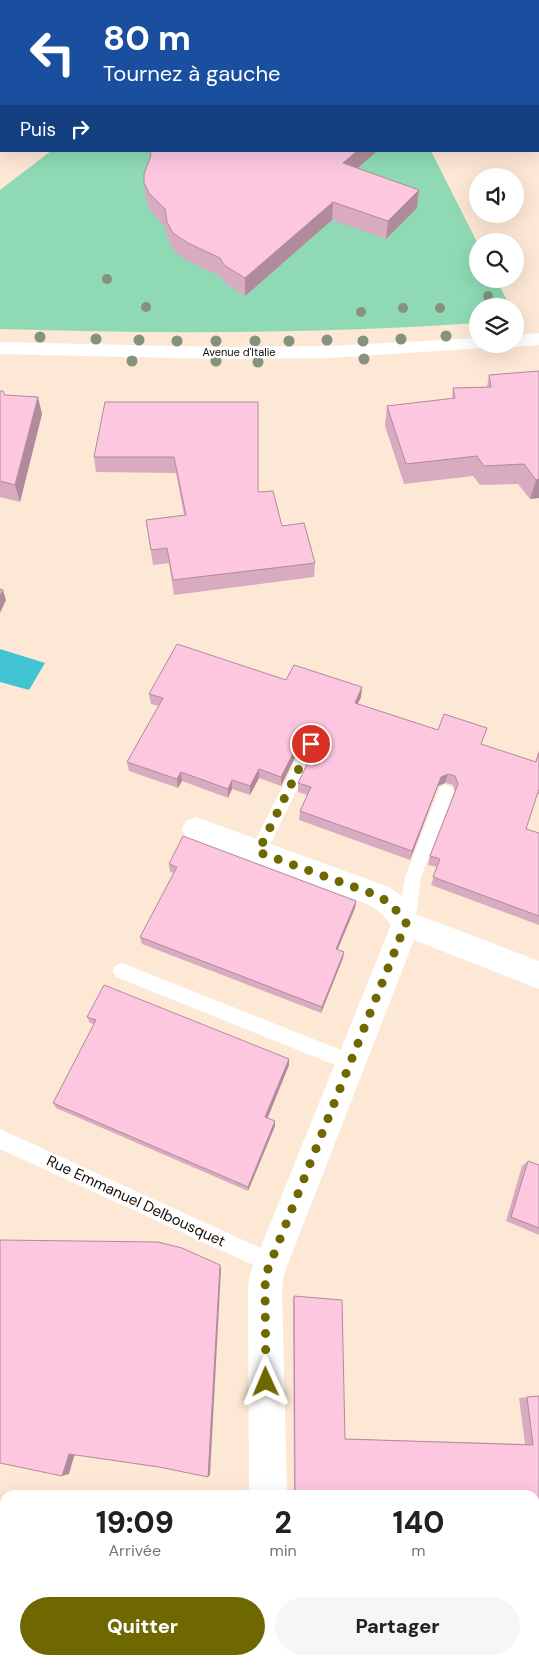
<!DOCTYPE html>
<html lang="fr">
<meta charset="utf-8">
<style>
body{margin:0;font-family:"DM Sans",sans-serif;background:#f6f6f6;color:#202124;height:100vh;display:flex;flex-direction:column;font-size:19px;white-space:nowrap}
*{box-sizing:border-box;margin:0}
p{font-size:16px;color:#757577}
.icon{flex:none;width:28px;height:28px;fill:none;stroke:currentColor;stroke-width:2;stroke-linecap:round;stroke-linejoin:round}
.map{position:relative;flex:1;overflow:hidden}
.details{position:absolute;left:0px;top:1490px;width:540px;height:175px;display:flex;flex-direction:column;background:#fff;border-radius:15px 15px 0 0;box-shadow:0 5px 20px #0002}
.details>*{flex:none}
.hud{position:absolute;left:0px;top:0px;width:540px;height:152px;box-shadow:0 5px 20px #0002;background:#1a4fa0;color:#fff;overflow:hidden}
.buttons{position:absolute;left:469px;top:168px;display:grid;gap:10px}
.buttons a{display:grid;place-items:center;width:55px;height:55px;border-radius:50%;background:#fff;box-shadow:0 5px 20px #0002;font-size:25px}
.pin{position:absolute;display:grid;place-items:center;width:42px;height:42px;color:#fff;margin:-21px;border:2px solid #fff;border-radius:50%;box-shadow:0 1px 5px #0007}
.me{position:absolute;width:55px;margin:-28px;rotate:359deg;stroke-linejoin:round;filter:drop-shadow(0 0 4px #0008)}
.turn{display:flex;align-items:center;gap:18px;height:105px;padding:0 20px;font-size:22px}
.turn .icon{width:65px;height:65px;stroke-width:2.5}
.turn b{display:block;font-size:35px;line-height:42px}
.then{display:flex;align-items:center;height:48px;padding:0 20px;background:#0003;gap:10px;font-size:19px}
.eta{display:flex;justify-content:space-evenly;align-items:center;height:85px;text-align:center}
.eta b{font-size:30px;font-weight:800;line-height:35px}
.primary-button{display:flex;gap:10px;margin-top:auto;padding:10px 20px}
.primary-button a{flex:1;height:58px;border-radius:30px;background:#6f6800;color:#fff;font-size:20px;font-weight:800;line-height:58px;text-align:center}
.primary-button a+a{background:#f6f6f6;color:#202124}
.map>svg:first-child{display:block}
.green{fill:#8fdab5}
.water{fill:#43c4d3}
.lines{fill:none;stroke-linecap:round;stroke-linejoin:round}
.service{fill:#fff;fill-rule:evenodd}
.minor{fill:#fff;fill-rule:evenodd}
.tertiary{fill:#fff;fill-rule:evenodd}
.tree{fill:#859280}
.wall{fill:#d9abc0}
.shaded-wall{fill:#b08b9c}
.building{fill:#fcc7df;stroke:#b08b9c}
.route{stroke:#6f6800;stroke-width:9;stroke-dasharray:0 16.2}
.labels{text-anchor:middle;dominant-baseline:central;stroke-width:4.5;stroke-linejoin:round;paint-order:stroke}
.far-street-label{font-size:11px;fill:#150c05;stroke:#fff}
.near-street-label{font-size:15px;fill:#150c05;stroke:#fff}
</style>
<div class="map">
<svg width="539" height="1665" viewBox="0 0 539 1665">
<rect width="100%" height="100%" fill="#fde8d6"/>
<path class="green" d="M51 151H431L477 242 478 279H496L510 306H478L477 323C318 334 159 334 0 329V190Z"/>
<polygon class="water" points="0,649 45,663 29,690 0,682"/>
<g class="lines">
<g class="service">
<polygon points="311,738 316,740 319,744 264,857 258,859 252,857 250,852 252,847 306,740"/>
<polygon points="446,785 452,787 454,792 421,877 415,923 412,928 406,931 400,928 397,923 405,877 438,792 440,787"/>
<polygon points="122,963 356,1056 359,1062 356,1068 350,1071 116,977 113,971 116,965"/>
<polygon points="0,1129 278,1256 281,1263 278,1270 271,1273 264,1270 0,1149"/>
<rect x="535" y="1597" width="4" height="24"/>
<polygon points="362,1660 386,1660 385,1665 361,1665"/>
</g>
<g class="minor">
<polygon points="196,817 389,887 402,896 416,914 539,961 539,989 414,940 284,1274 282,1289 287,1495 249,1495 248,1289 250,1274 391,925 382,914 369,905 186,837 182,829 186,821"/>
<rect x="251" y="1660" width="40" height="5"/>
</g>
<g class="tertiary">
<polygon points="539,333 539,345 515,347 507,344 515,344 515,335"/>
<polygon points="478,338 478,344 488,344 485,348 330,358 218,359 0,354 0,342 218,347 330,346"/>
</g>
</g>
<g class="tree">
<circle cx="107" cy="279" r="5"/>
<circle cx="488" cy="296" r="5"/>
<circle cx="146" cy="307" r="5"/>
<circle cx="403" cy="308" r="5"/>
<circle cx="440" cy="308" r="5"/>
<circle cx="361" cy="312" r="5"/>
<circle cx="446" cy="336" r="5.5"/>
<circle cx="40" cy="337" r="5.5"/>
<circle cx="96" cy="339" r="5.5"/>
<circle cx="401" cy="339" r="5.5"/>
<circle cx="139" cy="340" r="5.5"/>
<circle cx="327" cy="340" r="5.5"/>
<circle cx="177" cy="341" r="5.5"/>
<circle cx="216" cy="341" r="5.5"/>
<circle cx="255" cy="341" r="5.5"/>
<circle cx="289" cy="341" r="5.5"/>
<circle cx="363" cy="341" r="5.5"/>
<circle cx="364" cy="359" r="5.5"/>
<circle cx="132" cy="361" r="5.5"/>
<circle cx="216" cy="361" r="5.5"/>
<circle cx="258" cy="362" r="5.5"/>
</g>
<g class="wall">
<polygon points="48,0 203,0 202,1 140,1 138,0 137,1 52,1"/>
<rect x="242" y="0" width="291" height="1"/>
<polygon points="149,151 377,151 357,168 417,208 386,239 332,220 245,296 225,283 220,276 189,262 174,251 168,240 166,228 151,211 146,201 144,183 150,160"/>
<polygon points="539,371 539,498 530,499 518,484 480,485 473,476 404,484 385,426 387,406 452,399 453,388 487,387 489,375"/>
<polygon points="0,391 5,395 42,414 20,502 0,497"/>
<polygon points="105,402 258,492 282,526 315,563 314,577 174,595 169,563 153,565 146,520 184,515 176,473 96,472 94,457"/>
<polygon points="286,680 362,687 361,697 358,704 535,762 539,751 539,794 537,795 526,829 539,833 539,925 431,885 437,867 428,865 430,856 455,792 453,785 445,783 438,786 410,860 299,820 300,811 307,795 298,792 298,783 319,741 318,739 312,736 304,739 281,786 259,778 250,795 232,789 228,798 182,781 178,788 129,771 127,762 159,706 151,704 149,694"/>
<polygon points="169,864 356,901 355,908 338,949 343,958 321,1013 142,944 140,937 174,873 170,872"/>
<polygon points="87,1017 289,1059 289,1065 267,1118 275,1121 275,1126 248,1191 56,1108 53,1103 94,1024 90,1023"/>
<polygon points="528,1161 539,1165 539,1235 506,1221 522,1166"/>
<polygon points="294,1296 345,1439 525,1444 519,1398 539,1396 535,1495 294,1495 293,1299"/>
</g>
<g class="shaded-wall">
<polygon points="128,0 138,0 137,1 128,1"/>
<polygon points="187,0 203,0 202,1 184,1"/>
<polygon points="1,121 1,139 0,135 0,122"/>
<polygon points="357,151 377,151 342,182 343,163"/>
<polygon points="419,190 417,208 386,239 388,221"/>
<polygon points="333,202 332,220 245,296 245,278"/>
<polygon points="38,397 42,414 20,502 15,485"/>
<polygon points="539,479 539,498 530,499 536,480"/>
<polygon points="3,590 6,600 0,613 0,596"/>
<polygon points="362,687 361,697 354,712 355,703"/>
<polygon points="312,727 312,736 304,739 281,786 281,777 305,730"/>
<polygon points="259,769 259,778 250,795 250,786"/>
<polygon points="181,772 182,781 178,788 177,779"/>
<polygon points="448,774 445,783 438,786 410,860 412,851 441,777"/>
<polygon points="232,780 232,789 228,798 228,789"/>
<polygon points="356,901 355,908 335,955 336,949"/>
<polygon points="344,952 343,958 321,1013 322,1007"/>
<polygon points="289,1059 289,1065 266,1122 265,1117"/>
<polygon points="275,1121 275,1126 248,1191 248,1187"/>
<polygon points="220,1265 221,1270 210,1475 208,1477"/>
<polygon points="75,1453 69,1474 62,1476 69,1454"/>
</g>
<g class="building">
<polygon points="164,0 187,0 184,1 166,1"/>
<polygon points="267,0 533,0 533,1 270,1"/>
<polygon points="0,40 1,40 1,121 0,122"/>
<polygon points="150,151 357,151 343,163 419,190 388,221 333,202 245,278 224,265 220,258 188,243 173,233 167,222 165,209 149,193 144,183 144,174 151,155"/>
<polygon points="539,371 539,479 536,480 524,464 484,466 477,456 406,464 387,406 455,398 453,388 491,387 489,375"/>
<polygon points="0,391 3,391 5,395 38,397 15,485 0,481"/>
<polygon points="105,402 258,402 258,492 273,491 282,526 304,523 315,563 173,580 167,548 151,550 146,520 186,515 174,457 94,457"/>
<polygon points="0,589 3,590 0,596"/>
<polygon points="177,644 286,680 294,665 362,687 355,703 438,730 444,714 487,728 481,744 536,762 539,752 539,789 526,829 539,833 539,916 433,877 440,859 430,856 458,784 455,776 448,774 441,777 412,851 300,811 311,787 298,783 321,735 318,729 312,727 305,730 281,777 259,769 250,786 232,780 228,789 181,772 177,779 127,762 163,698 149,694"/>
<polygon points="183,836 356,901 336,949 344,952 322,1007 140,937 177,867 169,864"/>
<polygon points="104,985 289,1059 265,1117 275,1121 248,1187 53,1103 96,1020 87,1017"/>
<polygon points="528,1161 539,1165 539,1228 511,1217"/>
<polygon points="0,1240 158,1242 182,1248 220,1265 208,1477 159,1467 69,1454 62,1476 0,1463"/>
<polygon points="294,1296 342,1300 345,1439 533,1445 527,1397 539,1396 539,1511 535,1510 535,1495 295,1495"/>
</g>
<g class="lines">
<polyline class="route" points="266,1382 265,1288 266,1274 406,923 392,905 379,896 258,852 311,744"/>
</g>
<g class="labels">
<g class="far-street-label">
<text x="239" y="352">Avenue d'Italie</text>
</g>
<g class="near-street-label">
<text transform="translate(136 1201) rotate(25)">Rue Emmanuel Delbousquet</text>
</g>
</g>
</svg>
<div class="buttons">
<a><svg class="icon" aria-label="sound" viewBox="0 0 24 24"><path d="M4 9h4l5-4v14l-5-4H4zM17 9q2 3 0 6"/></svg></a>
<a><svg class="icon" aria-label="search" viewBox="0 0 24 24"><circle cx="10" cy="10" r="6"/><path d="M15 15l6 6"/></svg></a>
<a><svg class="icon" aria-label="layers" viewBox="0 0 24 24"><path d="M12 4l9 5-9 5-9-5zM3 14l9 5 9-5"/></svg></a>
</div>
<div class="pin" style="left:311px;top:744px;background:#d93025"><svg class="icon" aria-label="arrive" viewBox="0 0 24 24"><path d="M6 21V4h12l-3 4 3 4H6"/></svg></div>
<svg class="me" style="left:266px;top:1382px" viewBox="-20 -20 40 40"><path d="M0-17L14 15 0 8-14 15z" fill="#6f6800" stroke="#fff" stroke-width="4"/></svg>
<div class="hud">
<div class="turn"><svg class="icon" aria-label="left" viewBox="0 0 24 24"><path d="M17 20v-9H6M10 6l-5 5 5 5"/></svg><div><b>80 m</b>Tournez à gauche</div></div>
<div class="then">Puis<svg class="icon" aria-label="right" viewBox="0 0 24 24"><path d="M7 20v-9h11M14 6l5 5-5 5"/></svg></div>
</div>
<section class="details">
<div class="eta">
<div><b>19:09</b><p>Arrivée</p></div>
<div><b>2</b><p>min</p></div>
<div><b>140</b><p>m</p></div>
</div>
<div class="primary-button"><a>Quitter</a><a>Partager</a></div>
</section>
</div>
